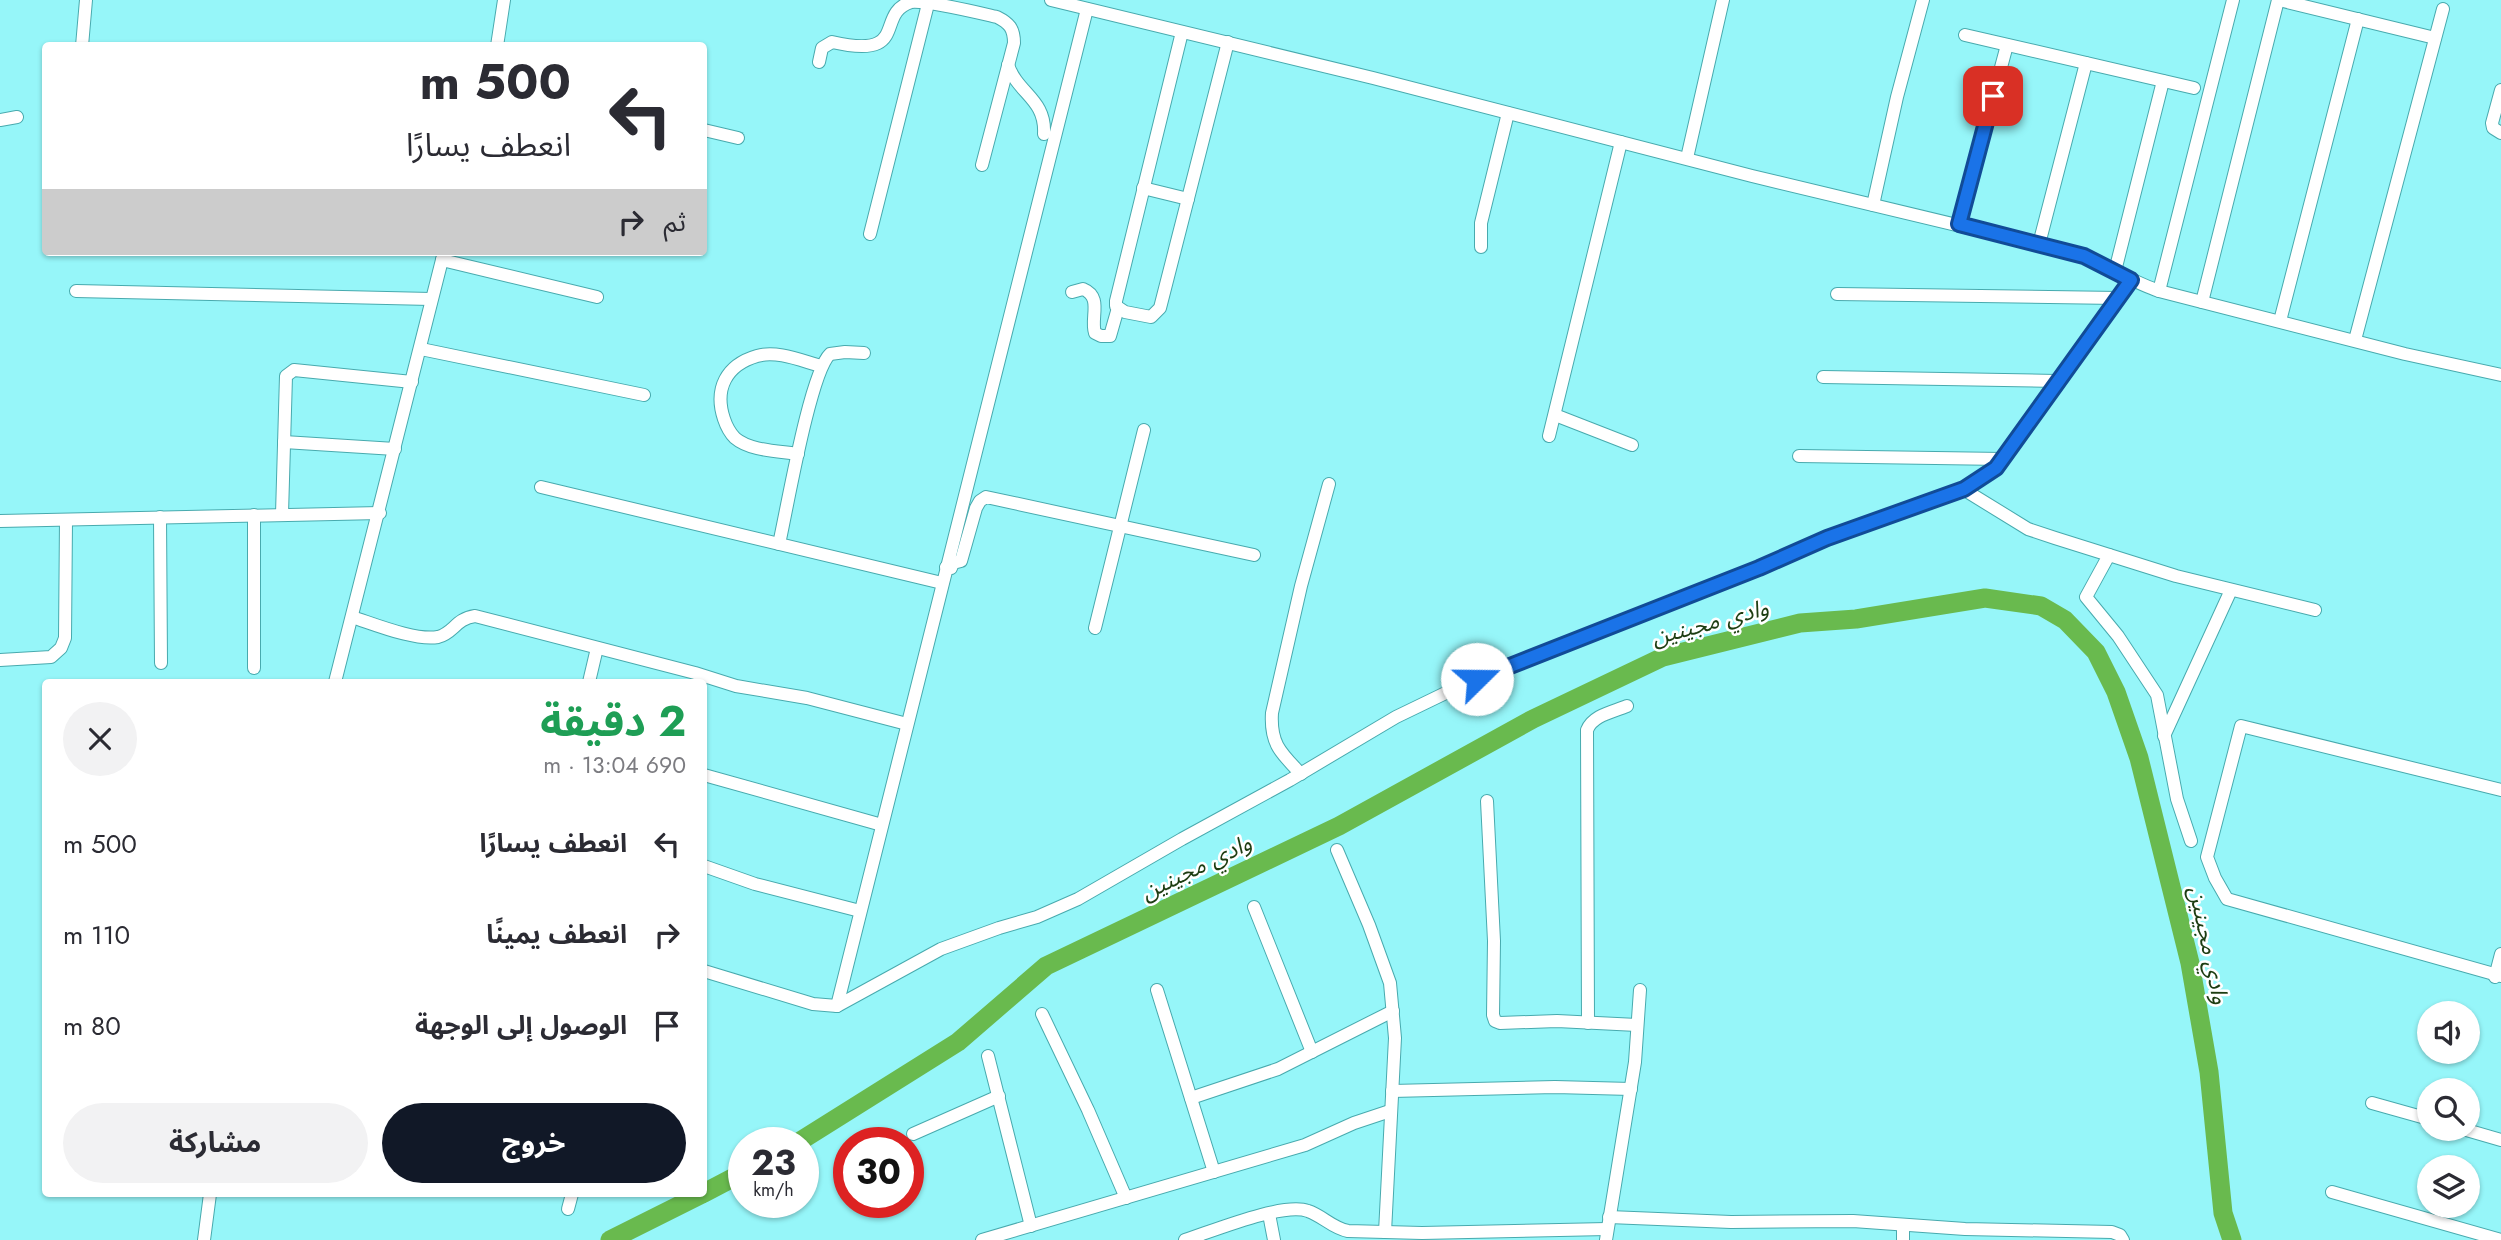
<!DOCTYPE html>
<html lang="ar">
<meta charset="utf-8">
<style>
body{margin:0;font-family:Jost,"Noto Sans Arabic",sans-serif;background:#f2f2f3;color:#2b2b33;direction:rtl;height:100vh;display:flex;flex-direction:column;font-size:26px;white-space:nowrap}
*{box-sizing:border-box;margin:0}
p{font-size:23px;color:#7c7c81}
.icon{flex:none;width:38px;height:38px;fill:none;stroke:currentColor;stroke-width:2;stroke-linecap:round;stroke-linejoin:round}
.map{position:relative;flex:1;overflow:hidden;direction:ltr}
.drawer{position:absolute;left:42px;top:679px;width:665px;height:518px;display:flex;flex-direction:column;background:#fff;border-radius:7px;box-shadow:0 2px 5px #0004;direction:rtl}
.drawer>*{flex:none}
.top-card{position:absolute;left:42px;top:42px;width:665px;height:214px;border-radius:7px;box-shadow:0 2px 5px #0004;direction:rtl;background:#fff;color:#2b2b33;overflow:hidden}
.tools{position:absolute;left:2417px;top:1001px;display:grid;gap:14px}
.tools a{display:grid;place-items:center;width:63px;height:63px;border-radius:50%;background:#fff;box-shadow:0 2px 5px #0004;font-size:35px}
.speed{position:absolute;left:728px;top:1127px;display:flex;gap:14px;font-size:35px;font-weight:700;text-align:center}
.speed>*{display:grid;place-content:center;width:91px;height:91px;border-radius:50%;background:#fff;box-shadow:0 2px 5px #0004;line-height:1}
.speed small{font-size:18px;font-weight:400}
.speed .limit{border:10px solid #d22;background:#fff;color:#111}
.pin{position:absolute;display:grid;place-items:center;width:60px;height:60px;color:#fff;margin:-30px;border-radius:14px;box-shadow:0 4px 10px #0006}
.me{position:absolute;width:77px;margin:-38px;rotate:68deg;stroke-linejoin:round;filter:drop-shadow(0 0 5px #0008)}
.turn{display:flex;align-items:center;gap:24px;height:147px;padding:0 21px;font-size:32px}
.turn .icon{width:91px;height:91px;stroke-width:2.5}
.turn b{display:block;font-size:49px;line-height:60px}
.then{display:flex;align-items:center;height:66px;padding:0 21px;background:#0003;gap:14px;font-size:26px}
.round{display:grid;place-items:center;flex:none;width:74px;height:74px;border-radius:37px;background:#f2f2f3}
.overview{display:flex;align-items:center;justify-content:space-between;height:119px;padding:0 21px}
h1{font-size:42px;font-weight:700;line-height:52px;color:#1e9e55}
.button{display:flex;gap:14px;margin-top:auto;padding:14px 21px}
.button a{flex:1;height:80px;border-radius:42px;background:#111827;color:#fff;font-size:28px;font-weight:700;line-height:80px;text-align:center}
.button a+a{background:#f2f2f3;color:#2b2b33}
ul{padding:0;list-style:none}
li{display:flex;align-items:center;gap:21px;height:91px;padding:0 21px}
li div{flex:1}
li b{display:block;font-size:26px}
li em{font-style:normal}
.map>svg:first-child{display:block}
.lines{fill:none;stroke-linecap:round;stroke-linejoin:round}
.river{stroke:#69ba4e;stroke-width:19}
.minor-casing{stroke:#48aaae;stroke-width:14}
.minor{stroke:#fff;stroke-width:12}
.route-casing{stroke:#114b97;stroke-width:18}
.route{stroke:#1a73e8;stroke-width:12}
.labels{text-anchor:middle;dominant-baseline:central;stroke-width:5;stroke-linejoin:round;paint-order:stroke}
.water-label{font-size:23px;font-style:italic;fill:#1d3d12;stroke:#fff}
</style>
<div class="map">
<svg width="2501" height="1240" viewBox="0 0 2501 1240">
<rect width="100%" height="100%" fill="#96f6f9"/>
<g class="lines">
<g class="river">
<polyline points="797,1143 958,1042 1046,966 1339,826 1533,719 1663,657 1800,623 1856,619 1985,598 2041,606 2065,620 2096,652 2116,692 2139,758 2190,963 2209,1072 2223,1213 2232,1240"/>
<polyline points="704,1193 744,1172"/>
<polyline points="610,1240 702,1194"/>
</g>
<defs>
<g id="minor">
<path d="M1051 0 1373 78 1752 176 2065 251C2099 260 2127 280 2159 291L2405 354 2501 375"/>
<polyline points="2279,0 2435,38"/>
<polyline points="1182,32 1116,301 1116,306 1125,312 1151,317 1160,308 1228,42"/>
<polyline points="1965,35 2194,88"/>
<polyline points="82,46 86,0"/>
<polyline points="497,46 504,0"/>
<path d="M819 62 822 48 832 42C911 60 874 14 911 2 927 0 979 13 997 17 1009 23 1014 28 1014 43L982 165"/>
<path d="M1008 65C1018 94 1046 99 1044 134"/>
<polyline points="2501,90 2492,123 2493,128 2501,133"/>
<polyline points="0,120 17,117"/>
<polyline points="704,130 738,138"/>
<polyline points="1687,158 1723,0"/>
<polyline points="1143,188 1188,199"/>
<polyline points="1873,205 1897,97 1923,0"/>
<polyline points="1959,224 2007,45"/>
<polyline points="870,234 929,0"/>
<polyline points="2039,244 2086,63"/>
<polyline points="1481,247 1481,223 1508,113"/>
<polyline points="442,260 597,297"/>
<polyline points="2115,271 2163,81"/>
<polyline points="76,291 431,299"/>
<polyline points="2159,291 2233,0"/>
<path d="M1072 292 1083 289C1103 297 1090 318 1095 333L1101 336H1110L1118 308"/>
<polyline points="1837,294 2118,298"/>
<polyline points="2202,302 2278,0"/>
<polyline points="2280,321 2358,19"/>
<polyline points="2355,340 2443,9"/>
<polyline points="421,349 644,395"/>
<polyline points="1823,377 2056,381"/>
<polyline points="1555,415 1632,445"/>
<polyline points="1549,436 1621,142"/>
<polyline points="284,442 395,449"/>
<path d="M798 454C779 451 750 451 735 438 730 433 726 425 724 419 714 389 726 365 757 356 777 350 802 361 821 366"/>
<polyline points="1799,456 2003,459"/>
<polyline points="541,487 942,583"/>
<polyline points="1963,489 2028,529 2055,538 2176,576 2315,610"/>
<polyline points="282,514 286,376 294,370 412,382"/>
<polyline points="254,515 254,668"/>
<polyline points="160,517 161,663"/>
<polyline points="0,521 380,513"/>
<path d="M779 544C787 509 810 373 830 354L845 352 864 353"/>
<polyline points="2109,555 2086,597 2118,636 2157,695 2177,799 2191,841"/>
<polyline points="946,567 951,568 953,563 961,561 976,508 980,501 986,497 1254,555"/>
<path d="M352 617C374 624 415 641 438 637 454 633 455 619 475 616L695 673 736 686 807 698 907 724"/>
<polyline points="1095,628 1144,430"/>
<polyline points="0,660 51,657 61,648 65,638 66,520"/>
<polyline points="335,682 444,252"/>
<polyline points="589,682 597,648"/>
<polyline points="2164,736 2231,590"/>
<path d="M1301 774C1281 753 1270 744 1272 713L1301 586 1329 484"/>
<polyline points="704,775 882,825"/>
<polyline points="2501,790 2241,726 2207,857 2215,878 2227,899 2501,976"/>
<polyline points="1487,801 1494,941 1493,1015 1495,1021 1500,1023 1557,1021 1637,1025"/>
<polyline points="1337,850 1369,925 1390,983 1395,1038 1385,1232"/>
<polyline points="704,866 755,884 860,911"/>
<polyline points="1254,907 1312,1052"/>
<polyline points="704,971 813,1004 837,1006 941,949 999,928 1037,917 1078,899 1182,839 1290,780 1396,717 1458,687 1759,568 1827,538 1963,489 1996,468 2131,280"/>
<polyline points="2495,977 2501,954"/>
<polyline points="1157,990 1214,1172"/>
<polyline points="837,1006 1087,9"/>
<polyline points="1042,1014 1088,1110 1126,1198"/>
<path d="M1588 1023 1587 730C1593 715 1613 712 1627 706"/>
<polyline points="988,1056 1031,1226"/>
<polyline points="1392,1091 1555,1087 1631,1089"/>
<polyline points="1191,1098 1278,1069 1393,1011"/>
<polyline points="2372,1103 2429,1119"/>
<polyline points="2463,1129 2501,1140"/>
<polyline points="913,1134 999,1096"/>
<polyline points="2332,1192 2501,1240"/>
<polyline points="568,1209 572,1194"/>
<polyline points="1269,1214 1274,1240"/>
<polyline points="1609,1217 1731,1222 1853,1221 1965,1229 2112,1232 2120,1235 2123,1240"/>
<polyline points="204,1240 210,1194"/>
<polyline points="982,1240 1305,1145 1354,1123 1390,1111"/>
<path d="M1185 1240C1213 1231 1283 1202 1308 1211 1323 1216 1332 1228 1348 1231L1422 1233 1607 1229"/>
<polyline points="1606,1240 1635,1062 1640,990"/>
<polyline points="1903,1240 1903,1225"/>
</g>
</defs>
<use href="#minor" class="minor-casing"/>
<use href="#minor" class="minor"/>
</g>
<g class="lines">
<defs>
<polyline id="route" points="1477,679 1759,568 1827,538 1964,489 1996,468 2131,280 2084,256 1959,224 1993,96"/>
</defs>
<use href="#route" class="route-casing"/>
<use href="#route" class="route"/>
</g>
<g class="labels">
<g class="water-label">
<text transform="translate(1710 622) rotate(-15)">وادي مجينين</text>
<text transform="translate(1196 867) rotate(-26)">وادي مجينين</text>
<text transform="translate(2209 945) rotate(78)">وادي مجينين</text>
</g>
</g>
</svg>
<div class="tools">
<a><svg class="icon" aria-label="sound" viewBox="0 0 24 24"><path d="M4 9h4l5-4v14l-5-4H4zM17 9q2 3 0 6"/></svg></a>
<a><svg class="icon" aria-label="search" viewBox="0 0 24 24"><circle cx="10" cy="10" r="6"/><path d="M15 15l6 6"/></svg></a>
<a><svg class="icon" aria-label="layers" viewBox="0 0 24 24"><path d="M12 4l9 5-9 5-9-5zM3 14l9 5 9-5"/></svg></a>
</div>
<div class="speed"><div>23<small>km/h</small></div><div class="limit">30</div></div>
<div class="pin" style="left:1993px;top:96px;background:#d93025"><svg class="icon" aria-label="arrive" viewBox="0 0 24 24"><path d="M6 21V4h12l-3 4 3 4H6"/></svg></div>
<svg class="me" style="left:1477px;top:679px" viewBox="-20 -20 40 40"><circle r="19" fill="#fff"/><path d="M0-13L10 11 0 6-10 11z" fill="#1a73e8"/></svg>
<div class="top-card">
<div class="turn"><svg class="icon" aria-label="left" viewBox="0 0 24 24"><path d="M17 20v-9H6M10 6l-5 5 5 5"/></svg><div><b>500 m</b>انعطف يسارًا</div></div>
<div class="then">ثم<svg class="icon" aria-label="right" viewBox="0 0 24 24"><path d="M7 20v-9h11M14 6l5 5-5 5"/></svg></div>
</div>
<section class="drawer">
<div class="overview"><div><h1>2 دقيقة</h1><p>690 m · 13:04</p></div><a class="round"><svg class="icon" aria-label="close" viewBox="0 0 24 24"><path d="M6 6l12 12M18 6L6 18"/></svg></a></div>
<ul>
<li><svg class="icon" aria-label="left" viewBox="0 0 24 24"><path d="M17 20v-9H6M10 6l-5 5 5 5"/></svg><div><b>انعطف يسارًا</b></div><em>500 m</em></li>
<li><svg class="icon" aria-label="right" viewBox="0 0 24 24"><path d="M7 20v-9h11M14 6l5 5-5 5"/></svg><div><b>انعطف يمينًا</b></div><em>110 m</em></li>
<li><svg class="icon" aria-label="arrive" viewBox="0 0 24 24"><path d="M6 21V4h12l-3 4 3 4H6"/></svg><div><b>الوصول إلى الوجهة</b></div><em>80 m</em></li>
</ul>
<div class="button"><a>خروج</a><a>مشاركة</a></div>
</section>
</div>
